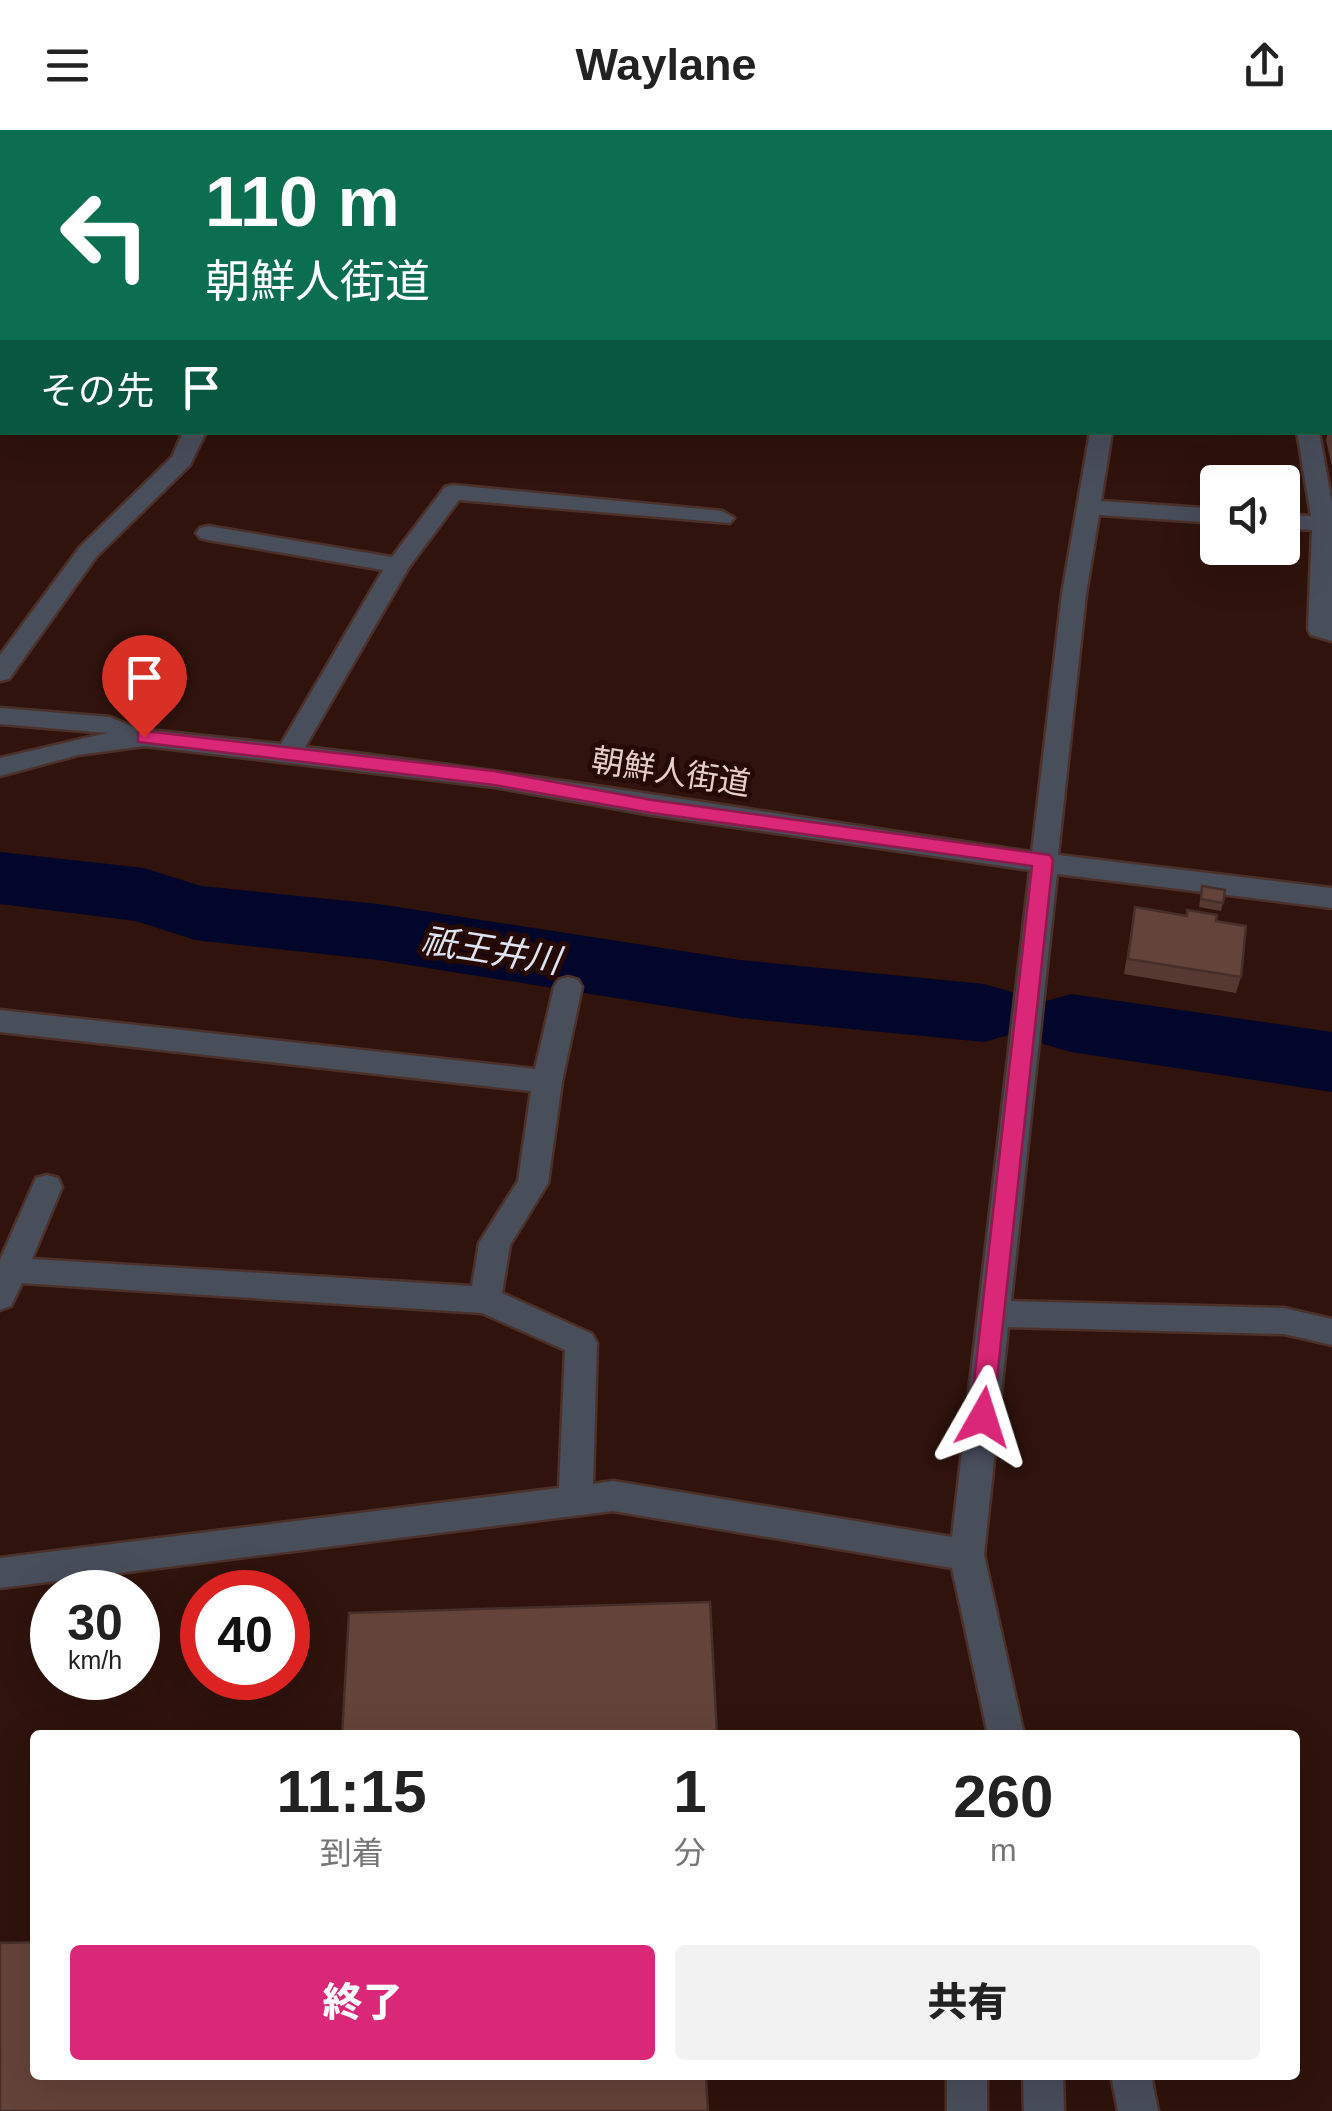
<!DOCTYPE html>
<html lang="ja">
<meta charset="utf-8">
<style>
body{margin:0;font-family:Helvetica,"Noto Sans JP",sans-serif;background:#f2f2f2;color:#222;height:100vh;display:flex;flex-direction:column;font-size:38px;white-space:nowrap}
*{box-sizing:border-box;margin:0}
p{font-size:32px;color:#767676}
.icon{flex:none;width:55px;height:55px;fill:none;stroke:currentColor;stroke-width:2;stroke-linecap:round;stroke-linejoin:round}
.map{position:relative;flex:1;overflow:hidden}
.sheet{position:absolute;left:30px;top:1600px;width:1270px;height:350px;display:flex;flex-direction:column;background:#fff;border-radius:10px;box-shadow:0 10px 40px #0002}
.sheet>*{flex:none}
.hud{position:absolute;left:0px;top:0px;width:1332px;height:305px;box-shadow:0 10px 40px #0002;background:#0b6e4f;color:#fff;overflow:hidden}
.fabs{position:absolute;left:1200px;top:335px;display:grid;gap:20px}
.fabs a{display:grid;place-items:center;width:100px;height:100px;border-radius:10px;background:#fff;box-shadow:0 10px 40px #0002;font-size:50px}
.speed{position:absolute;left:30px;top:1440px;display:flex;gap:20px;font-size:50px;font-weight:700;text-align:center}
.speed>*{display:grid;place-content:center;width:130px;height:130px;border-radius:50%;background:#fff;box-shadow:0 10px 40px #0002;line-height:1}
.speed small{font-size:25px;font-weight:400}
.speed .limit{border:15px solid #d22;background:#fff;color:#111}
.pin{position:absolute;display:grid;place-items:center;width:85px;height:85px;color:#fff;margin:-102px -42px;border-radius:50% 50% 50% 0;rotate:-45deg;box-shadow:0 0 10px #0007}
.pin .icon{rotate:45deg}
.me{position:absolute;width:110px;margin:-55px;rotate:6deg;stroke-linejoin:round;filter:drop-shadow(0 0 8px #0008)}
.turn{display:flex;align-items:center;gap:35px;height:210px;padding:0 40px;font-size:45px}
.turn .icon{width:130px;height:130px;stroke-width:2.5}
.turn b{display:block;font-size:70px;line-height:85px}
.then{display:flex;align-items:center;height:95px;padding:0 40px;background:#0003;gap:20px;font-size:38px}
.eta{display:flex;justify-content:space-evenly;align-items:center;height:170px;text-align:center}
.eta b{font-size:60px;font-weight:800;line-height:70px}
.button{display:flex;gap:20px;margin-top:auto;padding:20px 40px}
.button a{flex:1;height:115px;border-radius:10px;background:#db2777;color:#fff;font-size:40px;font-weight:800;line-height:115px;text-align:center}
.button a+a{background:#f2f2f2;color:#222}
header{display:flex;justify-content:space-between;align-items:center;height:130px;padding:0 40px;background:#fff;font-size:45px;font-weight:800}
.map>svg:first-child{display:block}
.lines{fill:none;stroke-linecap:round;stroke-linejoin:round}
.river{fill:#03062b;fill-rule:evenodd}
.minor-casing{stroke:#4c312a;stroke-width:5}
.major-casing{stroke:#4c312a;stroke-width:5}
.minor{fill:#494e5b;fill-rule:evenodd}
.major{fill:#76809a;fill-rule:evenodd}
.wall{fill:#563a32}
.building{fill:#64433a;stroke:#462f29;stroke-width:2.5}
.route{fill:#db2777;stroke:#8e194d;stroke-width:2.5}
.labels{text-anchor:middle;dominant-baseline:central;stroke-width:10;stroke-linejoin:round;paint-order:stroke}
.street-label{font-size:32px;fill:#e3cec9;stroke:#250904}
.water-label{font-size:35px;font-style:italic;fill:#dde3f1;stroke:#250904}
</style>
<header><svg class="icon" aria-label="menu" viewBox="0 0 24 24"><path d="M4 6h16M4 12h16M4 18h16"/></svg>Waylane<svg class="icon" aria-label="share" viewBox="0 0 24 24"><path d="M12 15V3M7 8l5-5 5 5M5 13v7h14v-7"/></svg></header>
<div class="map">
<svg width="1332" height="1981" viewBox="0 0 1332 1981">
<rect width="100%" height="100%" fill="#2f130c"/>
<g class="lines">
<g class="river">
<polygon points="272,0 338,0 271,2"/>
<rect x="0" y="26" width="2" height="32"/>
<polygon points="0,722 144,738 201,756 378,774 740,830 984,854 1012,862 1024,883 1012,904 984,912 740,888 378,830 195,810 136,791 0,774"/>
<polygon points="1071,864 1332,902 1332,962 1071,922 1043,914 1031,893 1043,872"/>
</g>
<defs>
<g id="minor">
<polygon points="340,0 360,0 361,2 342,2"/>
<polygon points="1149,0 1169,0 1169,2 1150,2"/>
<polygon points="1258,0 1278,0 1278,2 1259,2"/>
<polygon points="0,222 2,223 2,236 0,236"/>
<polygon points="183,302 206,302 190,335 96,427 9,549 0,551 0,525 80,417 172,327"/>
<path d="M1090 302H1112L1101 371 1218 379V393L1099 385 1086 464 1058 725 1332 758V778L1057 744 1011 1171 1284 1178 1332 1189V1215L1284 1204 1008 1197 984 1425 1024 1605H988L952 1438 613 1381 0 1458V1428L559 1358 565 1220 482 1183 22 1153 11 1176 0 1180V1130L36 1048 47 1045 58 1048 62 1057 32 1129 472 1156 479 1113 518 1051 531 961 0 902V880L535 939 554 857 558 850 568 847 578 850 582 857 562 952 548 1053 510 1115 502 1163 592 1204 597 1213 593 1354 613 1351 952 1407 1030 740 652 685 494 657 145 616 78 625 0 646V628L107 603 0 594V578L110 587 138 599 281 614 383 440 208 410 200 408 196 403 200 398 208 396 392 427 445 357 453 355 722 381 734 388 730 393 459 370 409 437 305 617C548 645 790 687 1032 722L1062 464Z"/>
<polygon points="1297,302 1319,302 1332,373 1332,511 1311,505 1308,499 1312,400 1282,398 1282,384 1311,386"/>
<rect x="947" y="1945" width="40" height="36"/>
<polygon points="1023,1945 1063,1945 1064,1981 1024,1981"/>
<polygon points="1111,1945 1151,1945 1158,1981 1118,1981"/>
</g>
<g id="major">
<polygon points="692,0 736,0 738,2 694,2"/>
<rect x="1330" y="51" width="2" height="13"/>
</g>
</defs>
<use href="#minor" class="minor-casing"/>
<use href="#major" class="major-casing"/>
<use href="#minor" class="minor"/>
<use href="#major" class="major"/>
</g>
<g class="wall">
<polygon points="1332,288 1332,336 1326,310 1328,302 1330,302"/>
<polygon points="1202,756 1223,773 1221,781 1199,777"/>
<polygon points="1135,777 1186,786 1187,780 1216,791 1241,847 1236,863 1124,844"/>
</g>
<g class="building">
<polygon points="1202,756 1225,760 1223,773 1201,769"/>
<polygon points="1135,777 1187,786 1187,780 1217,785 1216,791 1246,796 1241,847 1128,829"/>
<polygon points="710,1472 717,1605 342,1605 349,1483"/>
<polygon points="35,1812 35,1945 706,1945 708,1981 0,1981 0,1813"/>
</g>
<polygon class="route" points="144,601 494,641 652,670 1050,725 1053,730 992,1295 983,1298 974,1295 970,1287 1032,736 652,683 494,655 138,612 138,602"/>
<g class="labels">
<g class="street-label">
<text transform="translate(671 642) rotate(9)">朝鮮人街道</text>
</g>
<g class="water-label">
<text transform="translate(491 820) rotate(9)">祇王井川</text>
</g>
</g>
</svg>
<div class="fabs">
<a><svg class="icon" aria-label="sound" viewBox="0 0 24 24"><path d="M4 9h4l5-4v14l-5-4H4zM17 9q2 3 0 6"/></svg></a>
</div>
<div class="speed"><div>30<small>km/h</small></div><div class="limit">40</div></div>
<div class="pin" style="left:144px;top:607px;background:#d93025"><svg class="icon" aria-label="arrive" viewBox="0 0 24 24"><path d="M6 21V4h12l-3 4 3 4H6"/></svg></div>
<svg class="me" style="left:983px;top:1287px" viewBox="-20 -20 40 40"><path d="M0-17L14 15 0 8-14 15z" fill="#db2777" stroke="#fff" stroke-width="4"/></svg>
<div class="hud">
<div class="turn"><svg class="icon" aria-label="left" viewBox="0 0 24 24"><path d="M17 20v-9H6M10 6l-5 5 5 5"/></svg><div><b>110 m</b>朝鮮人街道</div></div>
<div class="then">その先<svg class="icon" aria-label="arrive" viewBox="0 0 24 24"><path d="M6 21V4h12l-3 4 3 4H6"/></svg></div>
</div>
<section class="sheet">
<div class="eta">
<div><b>11:15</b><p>到着</p></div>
<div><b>1</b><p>分</p></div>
<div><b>260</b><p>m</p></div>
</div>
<div class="button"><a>終了</a><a>共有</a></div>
</section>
</div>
